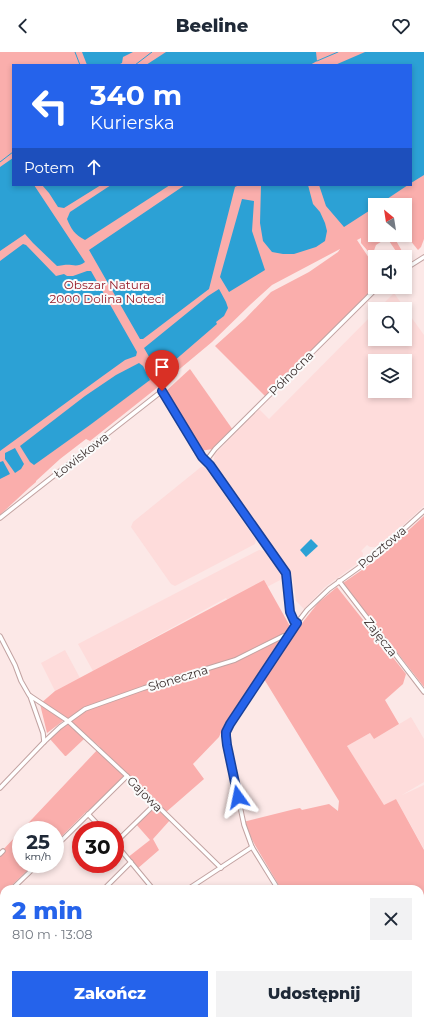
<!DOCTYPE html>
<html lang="pl">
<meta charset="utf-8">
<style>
body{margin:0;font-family:Montserrat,sans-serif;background:#f2f2f3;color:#1f2937;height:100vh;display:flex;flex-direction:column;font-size:15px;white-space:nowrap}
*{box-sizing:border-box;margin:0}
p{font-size:13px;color:#747a83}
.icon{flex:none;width:22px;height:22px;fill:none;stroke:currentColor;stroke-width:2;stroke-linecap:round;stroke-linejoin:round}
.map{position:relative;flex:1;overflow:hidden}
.sheet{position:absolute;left:0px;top:833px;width:424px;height:140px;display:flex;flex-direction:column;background:#fff;border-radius:12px 12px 0 0;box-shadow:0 2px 6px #0003}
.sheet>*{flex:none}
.guide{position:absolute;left:12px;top:12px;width:400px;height:122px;border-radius:0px;box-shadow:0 2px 6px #0003;background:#2563eb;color:#fff;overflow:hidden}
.needle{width:26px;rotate:330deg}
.controls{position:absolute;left:368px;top:146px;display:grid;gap:8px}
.controls a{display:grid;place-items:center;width:44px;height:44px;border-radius:0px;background:#fff;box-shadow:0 2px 6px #0003;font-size:20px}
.speed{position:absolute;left:12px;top:769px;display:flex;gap:8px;font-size:20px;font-weight:700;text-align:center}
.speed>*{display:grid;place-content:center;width:52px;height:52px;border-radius:50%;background:#fff;box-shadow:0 2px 6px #0003;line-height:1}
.speed small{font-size:10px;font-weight:400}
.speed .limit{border:6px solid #d22;background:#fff;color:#111}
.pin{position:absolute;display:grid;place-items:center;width:34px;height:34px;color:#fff;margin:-41px -17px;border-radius:50% 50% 50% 0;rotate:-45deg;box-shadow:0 0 4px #0007}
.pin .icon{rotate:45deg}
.me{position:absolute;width:44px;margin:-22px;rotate:348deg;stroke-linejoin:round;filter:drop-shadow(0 0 3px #0008)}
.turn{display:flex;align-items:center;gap:14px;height:84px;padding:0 12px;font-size:18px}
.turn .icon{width:52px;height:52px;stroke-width:2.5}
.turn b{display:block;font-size:28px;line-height:34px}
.then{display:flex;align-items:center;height:38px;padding:0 12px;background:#0003;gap:8px;font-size:15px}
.round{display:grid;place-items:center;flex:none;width:42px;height:42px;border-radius:0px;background:#f2f2f3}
.headline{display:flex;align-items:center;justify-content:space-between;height:68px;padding:0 12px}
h1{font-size:24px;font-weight:800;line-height:30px;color:#2563eb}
.button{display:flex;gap:8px;margin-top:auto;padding:8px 12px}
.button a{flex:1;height:46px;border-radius:0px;background:#2563eb;color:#fff;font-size:16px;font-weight:800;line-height:46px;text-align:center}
.button a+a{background:#f2f2f3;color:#1f2937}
header{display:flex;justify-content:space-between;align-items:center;height:52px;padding:0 12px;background:#fff;font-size:18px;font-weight:800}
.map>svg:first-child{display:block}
.built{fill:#fedcdb;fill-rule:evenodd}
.green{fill:#faaeac;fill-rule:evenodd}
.water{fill:#2ca1d5}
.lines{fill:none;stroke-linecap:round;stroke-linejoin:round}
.stream{stroke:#2ca1d5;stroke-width:1}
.street-casing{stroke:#c2a3a2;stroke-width:5.5}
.secondary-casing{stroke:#c2a3a2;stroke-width:7}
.street{stroke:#fff;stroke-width:3.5}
.secondary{stroke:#fff;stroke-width:5}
.route-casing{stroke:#184099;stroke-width:10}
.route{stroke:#2563eb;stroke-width:7}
.labels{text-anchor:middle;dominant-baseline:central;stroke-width:4;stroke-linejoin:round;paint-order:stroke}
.park-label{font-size:12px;fill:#951b28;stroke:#fbfbfb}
.street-label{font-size:12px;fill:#3c302f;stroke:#fbfbfb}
</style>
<header><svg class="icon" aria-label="back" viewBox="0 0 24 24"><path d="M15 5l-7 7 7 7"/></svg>Beeline<svg class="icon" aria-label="heart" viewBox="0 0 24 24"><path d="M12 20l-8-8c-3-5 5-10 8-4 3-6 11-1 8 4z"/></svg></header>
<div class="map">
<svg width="424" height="973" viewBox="0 0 424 973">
<rect width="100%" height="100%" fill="#fce8e7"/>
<g class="built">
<path d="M394 241 424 283V454L379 495H370L367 493 361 499 363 501 362 508 325 535 304 557 296 549 292 523 213 411 215 402 259 357 269 367 375 260V287H405V257H378ZM375 309H405V339H375Z"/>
<polygon points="201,415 205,415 256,488 255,492 175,534 171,532 131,475 133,470"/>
<polygon points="259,498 265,499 284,526 231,554 226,546 93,619 78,592"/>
<polygon points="65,598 80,626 55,639 41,611"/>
<polygon points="411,665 424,687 424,730 402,743 424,733 424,797 396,747 384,754 347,694 370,681 374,687"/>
<polygon points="424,863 424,949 420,943 420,865"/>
</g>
<g class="green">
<path d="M0 0H424V187L421 195 418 198 405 182V153H375V183H397L394 185 407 208 405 210V205H400L387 186 376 193 372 204 361 191V186L357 188 375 215V235L266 345 215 294 245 267 271 240 309 220 338 200 340 197 272 233 251 252 212 290 158 335 90 389 86 387 60 407 36 429V430L29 436 0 463ZM13 13H411V133H13Z"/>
<polygon points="190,317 233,378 213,397 200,399 166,339"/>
<polygon points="424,464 424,635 343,531 375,509"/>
<polygon points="264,528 291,576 225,671 219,685 193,712 204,727 165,761 171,767 153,787 159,798 137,817 127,806 150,788 135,771 155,752 127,723 106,745 86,760 55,791 55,778 21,778 21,812 34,812 8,837 4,837 4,841 0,845 0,801 100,695 67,666 47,681 40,652 55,639"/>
<polygon points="337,535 406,622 403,632 385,648 399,672 374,687 370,681 347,694 384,753 396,747 424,798 424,849 420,850 420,837 281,837 255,793 243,770 295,757 300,756 302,758 329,752 338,759 339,749 264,627 299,575 318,551"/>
<polygon points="67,671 69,672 84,687 66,704 65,704 50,687"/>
<polygon points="0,923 4,923 4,969 23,969 20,973 0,973"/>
<polygon points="257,969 359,969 362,973 251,973"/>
</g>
<g class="water">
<polygon points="82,0 133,0 123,5 122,11 118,13 87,13"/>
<polygon points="166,0 316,0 317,9 310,13 146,13"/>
<polygon points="365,0 424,0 424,123 411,131 411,13 335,13"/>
<path d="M13 106V133H34L85 210C77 216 73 212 64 213 62 213 60 214 57 214L33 191 25 182 0 199V115Z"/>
<polygon points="42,133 101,133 64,156 58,155 49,141"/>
<path d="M111 133H170L85 188C75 183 71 177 67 167L70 160Z"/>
<polygon points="185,133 239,133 235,135 209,237 143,287 140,287 89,198"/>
<polygon points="261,133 308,133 313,152 320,160 325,171 327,179 325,189 316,195 294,202 283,202 272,200 263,189 260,171"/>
<polygon points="319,133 408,133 378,153 375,153 375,155 344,175 326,154"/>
<polygon points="242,147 254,149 252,179 265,218 229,240 220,225"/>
<polygon points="23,192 26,193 56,224 64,222 67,224 73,224 87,219 91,219 137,300 136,304 125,308 100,326 0,399 0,209"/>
<polygon points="219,237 226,250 228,256 224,264 216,270 217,272 159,322 144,296 208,244"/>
<polygon points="139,311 143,314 150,328 90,373 34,413 30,410 20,394 85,344 116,323"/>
<polygon points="15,396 24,412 21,417 15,421 5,407 5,401"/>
<polygon points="3,409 10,422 0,427 0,410"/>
<polygon points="311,487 318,494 306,505 300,498"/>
<polygon points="203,969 223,969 232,973 211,973"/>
</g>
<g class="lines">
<g class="stream">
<polyline points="75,0 80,13"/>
<polyline points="317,9 338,0"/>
<polyline points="135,13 152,0"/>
<polyline points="0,110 13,100"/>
</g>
<defs>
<g id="street">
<polyline points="405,217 424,205"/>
<polyline points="206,409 215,397 378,235"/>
<polyline points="0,466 162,339 202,405 210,413 286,521 290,559 294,569 297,571"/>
<polyline points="339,529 424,640"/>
<polyline points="0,584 15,613 21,629 29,643 68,669 127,724 221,816"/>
<polyline points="30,644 43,681 44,690"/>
<polyline points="0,736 44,690 60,675 85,657 144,636 235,608 283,584 289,583"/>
<polyline points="88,762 103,778"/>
<polyline points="115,791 153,837"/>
<polyline points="115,791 155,752"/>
<polyline points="55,795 127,724"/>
<polyline points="0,802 3,799"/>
<polyline points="12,837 38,812"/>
<polyline points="104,837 131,810"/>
<polyline points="188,837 252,795"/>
<polyline points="278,837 252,795 244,773 227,693 226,684 226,680 230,672 297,571 307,558 329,537 372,506 424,459"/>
<polyline points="0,849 4,845"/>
<polyline points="234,969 242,972"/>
<polyline points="364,969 367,973"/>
<polyline points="27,973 29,971 36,969"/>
<polyline points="390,973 397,969"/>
</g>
<polyline id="secondary" points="241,973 247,969"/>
</defs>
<use href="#street" class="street-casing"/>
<use href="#secondary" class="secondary-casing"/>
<use href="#street" class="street"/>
<use href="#secondary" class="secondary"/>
</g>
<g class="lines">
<defs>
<polyline id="route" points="162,339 202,405 210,413 286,521 290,560 294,569 297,571 230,672 226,680 226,684 227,693 238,745"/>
</defs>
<use href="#route" class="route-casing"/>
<use href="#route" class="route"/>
</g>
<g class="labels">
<g class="park-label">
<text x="107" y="232">Obszar Natura<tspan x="107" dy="14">2000 Dolina Noteci</tspan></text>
</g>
<g class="street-label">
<text transform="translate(291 321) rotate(-45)">Północna</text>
<text transform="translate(81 403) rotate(-38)">Łowiskowa</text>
<text transform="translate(382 495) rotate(-40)">Pocztowa</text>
<text transform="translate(381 585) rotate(52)">Zajęcza</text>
<text transform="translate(178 626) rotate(-17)">Słoneczna</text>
<text transform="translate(145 742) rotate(45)">Gajowa</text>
</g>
</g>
</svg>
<div class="controls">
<a><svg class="needle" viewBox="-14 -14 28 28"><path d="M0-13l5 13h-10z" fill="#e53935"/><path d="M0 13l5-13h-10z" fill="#747a83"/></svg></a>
<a><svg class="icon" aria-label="sound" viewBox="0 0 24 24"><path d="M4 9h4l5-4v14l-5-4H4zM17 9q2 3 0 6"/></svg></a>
<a><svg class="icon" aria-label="search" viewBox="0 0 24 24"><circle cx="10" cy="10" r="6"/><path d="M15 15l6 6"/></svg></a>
<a><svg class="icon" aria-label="layers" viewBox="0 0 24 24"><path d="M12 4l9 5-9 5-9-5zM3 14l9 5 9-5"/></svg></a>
</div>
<div class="speed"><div>25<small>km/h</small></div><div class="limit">30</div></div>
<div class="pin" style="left:162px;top:339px;background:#d93025"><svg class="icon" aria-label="arrive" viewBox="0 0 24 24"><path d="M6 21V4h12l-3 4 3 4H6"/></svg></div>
<svg class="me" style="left:238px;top:745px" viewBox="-20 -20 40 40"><path d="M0-17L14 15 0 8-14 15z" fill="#2563eb" stroke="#fff" stroke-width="4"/></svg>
<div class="guide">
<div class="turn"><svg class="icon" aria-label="left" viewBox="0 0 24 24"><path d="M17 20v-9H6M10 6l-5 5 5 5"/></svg><div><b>340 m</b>Kurierska</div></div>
<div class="then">Potem<svg class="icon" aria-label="ahead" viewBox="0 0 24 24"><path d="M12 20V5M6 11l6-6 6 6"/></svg></div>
</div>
<section class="sheet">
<div class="headline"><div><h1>2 min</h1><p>810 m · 13:08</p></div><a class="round"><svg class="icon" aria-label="close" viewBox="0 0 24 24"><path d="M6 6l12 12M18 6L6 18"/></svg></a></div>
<div class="button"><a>Zakończ</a><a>Udostępnij</a></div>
</section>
</div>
